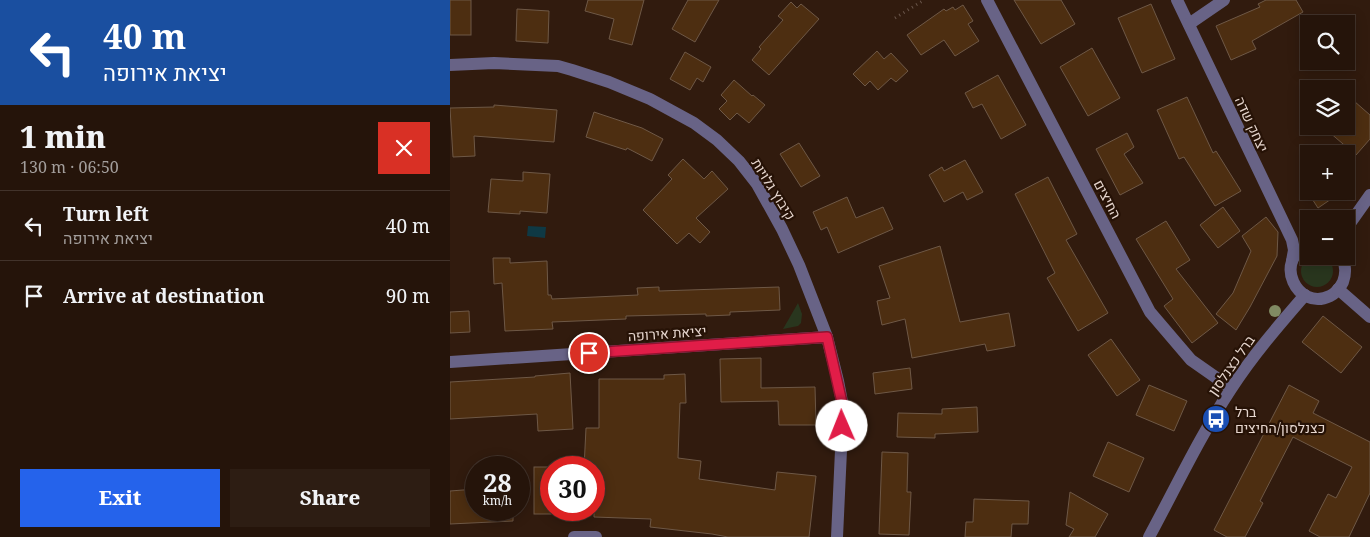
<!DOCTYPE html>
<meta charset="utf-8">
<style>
body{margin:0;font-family:"Noto Serif",Heebo,serif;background:#2d1d13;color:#f1f3f6;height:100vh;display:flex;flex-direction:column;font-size:19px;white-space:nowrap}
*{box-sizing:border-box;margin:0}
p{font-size:16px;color:#a39e9c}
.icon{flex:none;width:28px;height:28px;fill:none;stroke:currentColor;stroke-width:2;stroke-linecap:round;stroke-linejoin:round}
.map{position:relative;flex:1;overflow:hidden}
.sheet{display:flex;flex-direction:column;background:#25140a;width:450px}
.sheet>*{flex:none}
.hud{background:#1a4fa0;color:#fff;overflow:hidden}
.tools{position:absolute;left:850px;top:15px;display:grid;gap:10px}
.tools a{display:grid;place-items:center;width:55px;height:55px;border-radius:0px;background:#25140a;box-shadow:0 2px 12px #0003,0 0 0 1px #42332b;font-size:25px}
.speed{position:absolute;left:15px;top:456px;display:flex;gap:10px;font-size:25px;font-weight:700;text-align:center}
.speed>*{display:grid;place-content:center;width:65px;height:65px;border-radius:50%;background:#25140a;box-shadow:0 2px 12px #0003,0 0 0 1px #42332b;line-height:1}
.speed small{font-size:12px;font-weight:400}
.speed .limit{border:8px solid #d22;background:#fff;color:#111}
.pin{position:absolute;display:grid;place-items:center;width:42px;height:42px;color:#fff;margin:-21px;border:2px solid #fff;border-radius:50%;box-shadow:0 1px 5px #0007}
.me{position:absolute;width:55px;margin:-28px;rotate:359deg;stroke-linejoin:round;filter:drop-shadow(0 0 4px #0008)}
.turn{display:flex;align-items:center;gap:18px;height:105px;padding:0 20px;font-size:22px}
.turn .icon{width:65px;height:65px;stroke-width:2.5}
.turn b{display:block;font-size:35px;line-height:42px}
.round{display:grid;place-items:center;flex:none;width:52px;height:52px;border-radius:0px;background:#2d1d13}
.summary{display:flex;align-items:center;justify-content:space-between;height:85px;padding:0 20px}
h1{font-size:30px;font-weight:800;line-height:38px}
.cta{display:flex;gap:10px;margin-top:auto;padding:10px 20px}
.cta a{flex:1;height:58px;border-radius:0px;background:#2563eb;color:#fff;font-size:20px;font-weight:800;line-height:58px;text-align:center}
.cta a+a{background:#2d1d13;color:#f1f3f6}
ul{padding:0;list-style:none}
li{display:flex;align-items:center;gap:15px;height:70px;padding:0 20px;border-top:1px solid #42332b}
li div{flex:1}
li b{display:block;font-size:19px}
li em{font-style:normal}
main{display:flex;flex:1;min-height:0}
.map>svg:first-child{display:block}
.green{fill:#29361e}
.water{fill:#0f3944}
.building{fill:#4d2e11;stroke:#6e5846}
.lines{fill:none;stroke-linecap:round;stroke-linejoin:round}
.path{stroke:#6a564b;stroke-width:3;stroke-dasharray:1 4;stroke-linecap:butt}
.minor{stroke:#686386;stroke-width:12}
.tree{fill:#808a62}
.route-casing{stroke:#92132f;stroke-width:12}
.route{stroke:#e11d48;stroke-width:9}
.labels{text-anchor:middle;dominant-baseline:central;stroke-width:4.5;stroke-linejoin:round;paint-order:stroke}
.street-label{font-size:14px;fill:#e6d6ce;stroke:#261206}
.poi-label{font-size:14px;fill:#e6d6ce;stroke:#261206;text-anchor:start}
</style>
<main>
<section class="sheet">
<div class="hud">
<div class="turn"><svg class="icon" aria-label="left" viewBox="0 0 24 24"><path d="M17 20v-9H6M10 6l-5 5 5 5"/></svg><div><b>40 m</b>יציאת אירופה</div></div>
</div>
<div class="summary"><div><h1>1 min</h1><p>130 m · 06:50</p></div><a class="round" style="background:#d93025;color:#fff"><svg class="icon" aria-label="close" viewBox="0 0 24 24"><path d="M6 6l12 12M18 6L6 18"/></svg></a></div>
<ul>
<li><svg class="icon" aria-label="left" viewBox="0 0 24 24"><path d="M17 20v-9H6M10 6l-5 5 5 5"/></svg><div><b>Turn left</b><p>יציאת אירופה</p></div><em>40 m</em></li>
<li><svg class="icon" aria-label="arrive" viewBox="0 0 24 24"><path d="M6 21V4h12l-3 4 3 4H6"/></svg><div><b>Arrive at destination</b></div><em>90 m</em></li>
</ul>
<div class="cta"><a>Exit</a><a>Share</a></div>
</section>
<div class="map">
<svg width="920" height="537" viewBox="0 0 920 537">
<rect width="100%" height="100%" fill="#311b0e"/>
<g class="green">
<circle cx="867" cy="271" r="16"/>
<polygon points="348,303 352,314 351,323 348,326 333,329"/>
</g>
<polygon class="water" points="78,226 96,227 95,238 77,236"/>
<g class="building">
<rect x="0" y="0" width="21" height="35"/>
<polygon points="138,0 194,0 182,45 159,39 164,19 135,11"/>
<polygon points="238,0 269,0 245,42 222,29"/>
<polygon points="564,0 611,0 625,24 591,44"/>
<polygon points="816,0 846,0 853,12 802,41 806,49 781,60 766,26 810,7 808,4"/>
<polygon points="341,2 347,8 351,4 369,19 319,75 302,60 311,49 309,47 333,20 328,16"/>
<polygon points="701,4 725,59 692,73 668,18"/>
<polygon points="513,5 523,21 518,24 529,41 505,56 494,40 471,55 457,35 494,9 496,11 503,7 505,10"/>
<polygon points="67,9 99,11 98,43 66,41"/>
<polygon points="642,48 670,98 638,116 610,67"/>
<polygon points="427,51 434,59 441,53 458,71 446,82 441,78 428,90 420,81 415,86 403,74"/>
<polygon points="235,52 261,67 253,82 247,78 240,90 220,79"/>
<polygon points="548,75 576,125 551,139 532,104 523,108 515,93"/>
<polygon points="284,80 302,96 303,95 315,105 299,123 287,113 280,120 269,109 277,101 271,95"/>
<polygon points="896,94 920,115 920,139 906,155 872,126 896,126"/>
<polygon points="737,97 763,153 766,151 791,191 765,206 734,157 729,159 707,110"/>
<polygon points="44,105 107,110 104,142 24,136 25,156 3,157 0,108 44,107"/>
<polygon points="144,112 192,128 213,139 202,161 177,148 176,150 136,137"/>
<polygon points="677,133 684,147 674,154 693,183 670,195 646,149"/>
<polygon points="349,143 370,176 351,187 330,154"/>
<polygon points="233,159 254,179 262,171 278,189 246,218 260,232 250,243 239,233 227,244 193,210 222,179 218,175"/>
<polygon points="515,160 533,192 517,200 513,192 494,202 479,175 492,167 494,171"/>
<polygon points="73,172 100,174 97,213 70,211 70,214 38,212 41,179 73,181"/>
<polygon points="598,177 627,234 616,240 658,313 628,331 597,278 605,273 565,194"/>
<polygon points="857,191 893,191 868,208"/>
<polygon points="397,197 406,218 433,207 443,229 388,253 377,227 371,230 363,212"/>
<polygon points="773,207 790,231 768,248 750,225"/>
<polygon points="816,217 828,232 827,256 800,307 786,330 766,314 783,293 801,251 792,236"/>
<polygon points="716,221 740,260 726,269 768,323 742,343 714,306 723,299 686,239"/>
<polygon points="490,246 510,322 559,313 565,346 537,351 535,344 462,358 455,319 432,325 427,301 440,298 429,266"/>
<polygon points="43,258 60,258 60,263 97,261 98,295 101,295 102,299 188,295 187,288 209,287 209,291 329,287 330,310 280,312 280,315 256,316 256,314 176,316 176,319 102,322 103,329 55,331 52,283 44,284"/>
<polygon points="19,311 20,332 0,333 0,312"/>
<polygon points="873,316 912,347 891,373 852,342"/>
<polygon points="661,339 690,380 667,396 638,355"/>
<polygon points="311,358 311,388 365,387 366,425 329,425 328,401 271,402 270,359"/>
<polygon points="460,368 462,389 425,394 423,373"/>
<polygon points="120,373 123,429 88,431 87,414 0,419 0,382 85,377 85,376"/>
<polygon points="235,374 236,403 230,403 228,458 251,461 249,479 325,490 327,472 366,476 359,537 278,537 262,534 200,527 201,519 144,517 144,468 134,468 136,428 149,428 149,379 214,379 214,375"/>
<polygon points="699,385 737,401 724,431 686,415"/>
<polygon points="839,385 869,401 863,413 920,442 920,493 899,537 870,537 859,531 878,494 886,498 902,467 843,437 810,501 813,503 795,537 777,537 764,530"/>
<polygon points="527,407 528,432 485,434 485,438 447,437 448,413 492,414 492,409"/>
<polygon points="658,442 694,458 679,492 643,476"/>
<polygon points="432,452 458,453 457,492 461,492 459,535 429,534"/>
<rect x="84" y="467" width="17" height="47"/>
<polygon points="26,489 26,510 63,510 63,521 0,524 0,491"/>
<polygon points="620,492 658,514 645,537 619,537 624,529 616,525"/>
<polygon points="524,499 579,501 578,524 562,524 561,537 515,537 516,522 523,522"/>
</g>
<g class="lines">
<polyline class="path" points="445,18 474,0"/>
<g class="minor">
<polyline points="537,0 700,312 741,360 781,388"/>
<polyline points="727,0 842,240 844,250 842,261"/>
<polyline points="739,24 774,0"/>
<polyline points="0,65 44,63 108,66 122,70 159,82 200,99 244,123 267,140 289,161 307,184 332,229 349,265 377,337 388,381 393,407 387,537"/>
<polyline points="896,229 920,195"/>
<path d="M859 245C822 259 847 312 880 296 886 293 890 288 893 282 896 274 896 264 891 256"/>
<polyline points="888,289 920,317"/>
<polyline points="0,362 377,337"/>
<polyline points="124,537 146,537"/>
<path d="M699 537C726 487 750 436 781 389 803 355 829 325 855 295"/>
</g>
</g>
<circle class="tree" cx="825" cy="311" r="6"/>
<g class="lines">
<defs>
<polyline id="route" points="139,353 377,337 393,407 392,426"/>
</defs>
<use href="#route" class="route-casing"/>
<use href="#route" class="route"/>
</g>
<defs>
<symbol id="bus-disc" viewBox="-11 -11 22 22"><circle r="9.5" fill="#1a4fb4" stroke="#261206"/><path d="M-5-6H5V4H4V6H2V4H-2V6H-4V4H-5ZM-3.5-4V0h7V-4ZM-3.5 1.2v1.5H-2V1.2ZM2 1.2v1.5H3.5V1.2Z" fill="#fff"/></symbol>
</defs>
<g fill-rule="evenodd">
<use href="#bus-disc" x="750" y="403" width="32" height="32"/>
</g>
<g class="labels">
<g class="street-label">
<text transform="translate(802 124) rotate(65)">יצחק שדה</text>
<text transform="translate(324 189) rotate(58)">קיבוץ גלויות</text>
<text transform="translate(658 199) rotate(62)">החיצים</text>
<text transform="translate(217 333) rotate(-4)">יציאת אירופה</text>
<text transform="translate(781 365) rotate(-55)">ברל כצנלסון</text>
</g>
<g class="poi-label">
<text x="785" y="411">ברל<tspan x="785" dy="16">כצנלסון/החיצים</tspan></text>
</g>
</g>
</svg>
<div class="tools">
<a><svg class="icon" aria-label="search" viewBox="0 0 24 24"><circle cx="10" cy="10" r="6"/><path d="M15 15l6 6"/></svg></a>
<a><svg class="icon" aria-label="layers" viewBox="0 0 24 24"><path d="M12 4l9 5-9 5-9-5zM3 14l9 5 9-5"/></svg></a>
<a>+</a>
<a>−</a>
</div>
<div class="speed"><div>28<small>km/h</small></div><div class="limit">30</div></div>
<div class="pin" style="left:139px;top:353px;background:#d93025"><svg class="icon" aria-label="arrive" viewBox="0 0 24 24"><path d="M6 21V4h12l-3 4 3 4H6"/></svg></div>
<svg class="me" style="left:392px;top:426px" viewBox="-20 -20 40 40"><circle r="19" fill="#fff"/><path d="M0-13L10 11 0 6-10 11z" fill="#e11d48"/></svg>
</div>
</main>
